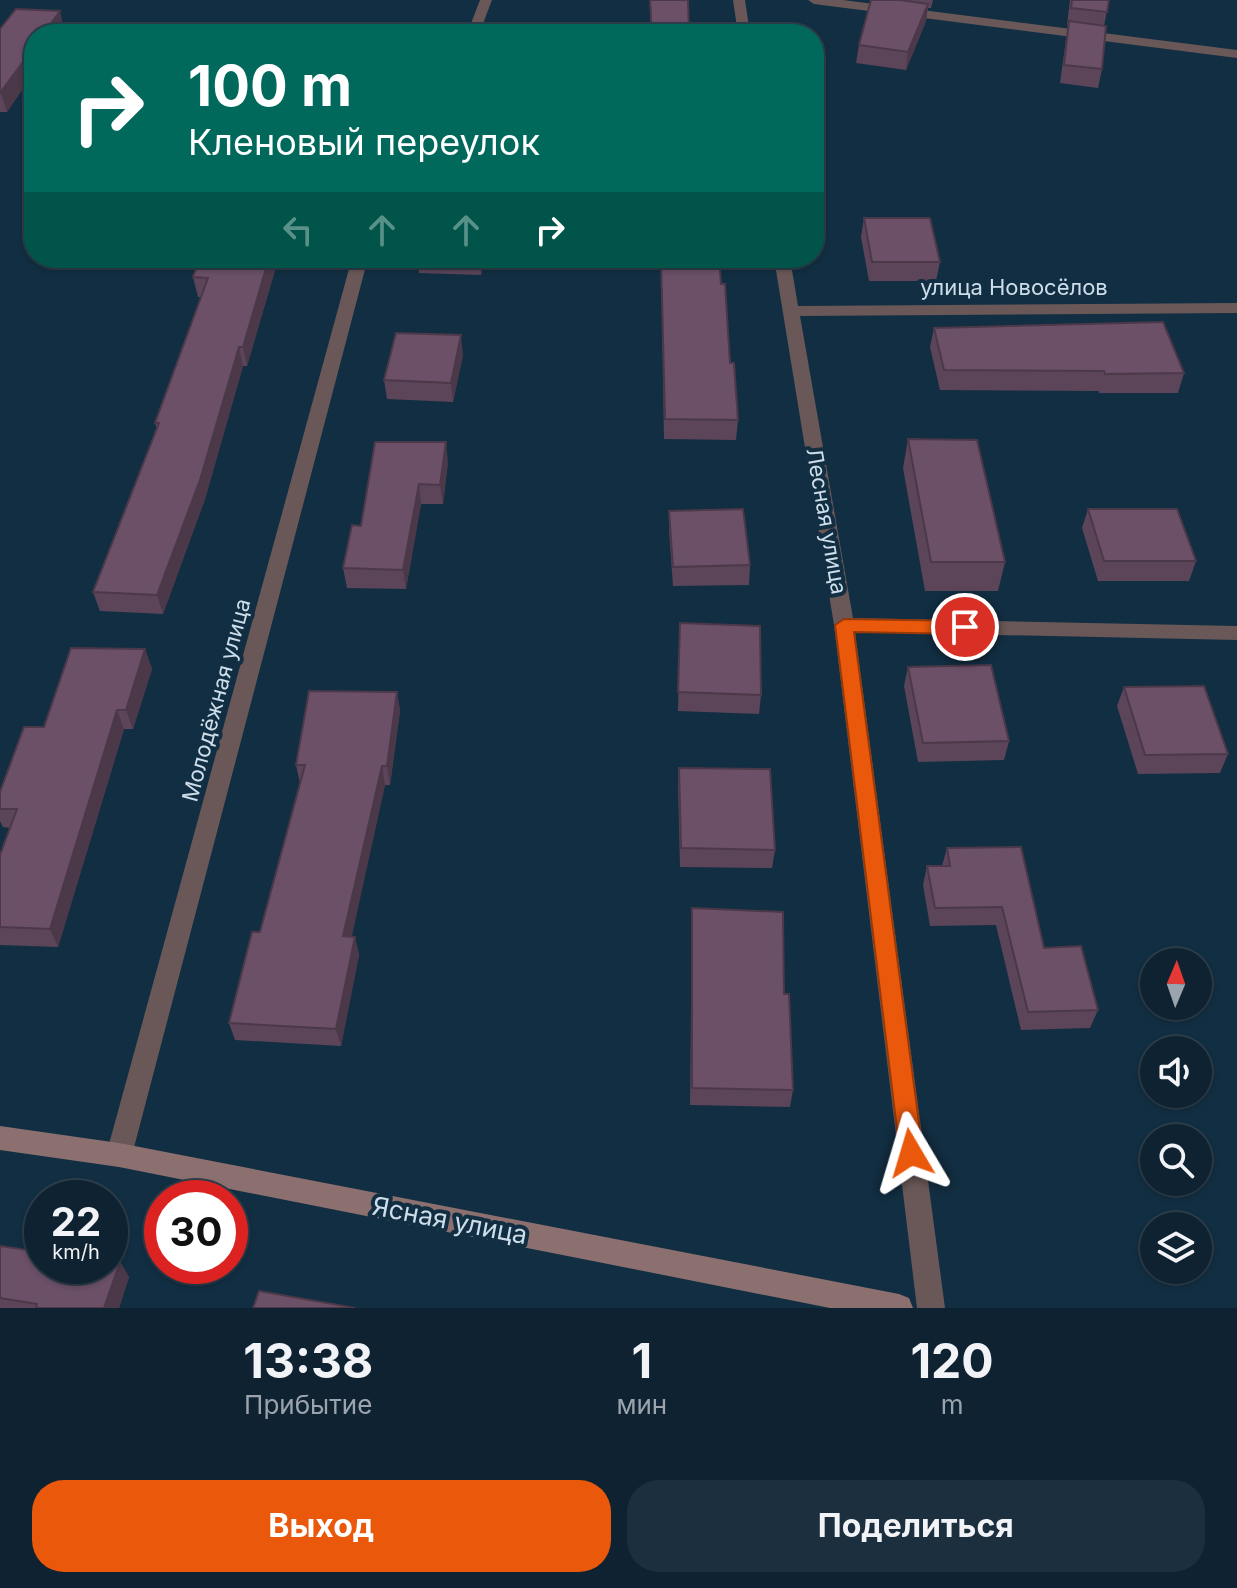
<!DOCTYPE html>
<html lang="ru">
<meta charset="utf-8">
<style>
body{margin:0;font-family:Inter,sans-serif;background:#1c2f3e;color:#f1f3f6;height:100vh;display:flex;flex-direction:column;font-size:30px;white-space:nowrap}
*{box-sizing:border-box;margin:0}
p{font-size:26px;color:#9ba4ac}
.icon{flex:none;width:44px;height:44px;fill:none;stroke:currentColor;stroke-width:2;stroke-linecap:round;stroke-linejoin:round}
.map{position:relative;height:1308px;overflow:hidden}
.sheet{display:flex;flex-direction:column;background:#0e2232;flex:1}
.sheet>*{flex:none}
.hud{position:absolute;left:24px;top:24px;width:800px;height:244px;border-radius:32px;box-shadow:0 2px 6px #0004,0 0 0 2px #2e3f4d;background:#00695c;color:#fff;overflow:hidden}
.needle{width:52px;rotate:2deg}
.controls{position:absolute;left:1140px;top:948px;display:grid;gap:16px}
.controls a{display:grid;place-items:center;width:72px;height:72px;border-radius:50%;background:#0e2232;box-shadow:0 2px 6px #0004,0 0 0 2px #2e3f4d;font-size:40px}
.speed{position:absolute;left:24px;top:1180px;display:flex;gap:16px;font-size:40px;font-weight:700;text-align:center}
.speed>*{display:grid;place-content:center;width:104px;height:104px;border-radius:50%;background:#0e2232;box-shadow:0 2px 6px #0004,0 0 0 2px #2e3f4d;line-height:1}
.speed small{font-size:20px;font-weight:400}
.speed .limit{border:12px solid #d22;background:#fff;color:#111}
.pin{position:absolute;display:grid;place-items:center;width:68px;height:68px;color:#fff;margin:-34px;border:4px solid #fff;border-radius:50%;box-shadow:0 2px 8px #0007}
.me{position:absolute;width:88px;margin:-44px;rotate:353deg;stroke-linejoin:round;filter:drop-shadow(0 0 6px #0008)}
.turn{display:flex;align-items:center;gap:28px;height:168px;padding:0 32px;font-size:36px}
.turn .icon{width:104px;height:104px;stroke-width:2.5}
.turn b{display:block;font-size:56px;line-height:68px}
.lanes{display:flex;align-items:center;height:76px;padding:0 32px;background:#0003;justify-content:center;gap:40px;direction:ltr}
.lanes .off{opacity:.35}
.eta{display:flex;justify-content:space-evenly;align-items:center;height:136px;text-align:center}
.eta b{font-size:48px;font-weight:700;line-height:56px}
.cta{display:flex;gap:16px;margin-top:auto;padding:16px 32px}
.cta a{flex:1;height:92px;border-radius:32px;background:#ea580c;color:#fff;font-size:32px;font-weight:700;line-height:92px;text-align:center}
.cta a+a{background:#1c2f3e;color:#f1f3f6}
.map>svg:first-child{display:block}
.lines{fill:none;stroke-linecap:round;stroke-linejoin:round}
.street{fill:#695857;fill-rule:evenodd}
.secondary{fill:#8b706f;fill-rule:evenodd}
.wall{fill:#5c4559}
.shaded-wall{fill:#4b3848}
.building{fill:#6b5067;stroke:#4b3848;stroke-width:2}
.route{fill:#ea580c;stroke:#983908;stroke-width:2}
.labels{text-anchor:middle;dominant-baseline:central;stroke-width:8;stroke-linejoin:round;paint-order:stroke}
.street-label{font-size:22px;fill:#cddeea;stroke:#122e42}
.near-street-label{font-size:26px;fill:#cddeea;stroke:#122e42}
</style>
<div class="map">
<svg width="1237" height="1308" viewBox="0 0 1237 1308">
<rect width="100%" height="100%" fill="#122e42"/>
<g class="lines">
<g class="street">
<polygon points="480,0 492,0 479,34 467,34"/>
<polygon points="733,0 745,0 750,34 738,34"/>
<polygon points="808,0 843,0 1237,50 1237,58 814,4"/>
<polygon points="352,258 368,258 132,1155 128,1164 119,1167 110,1164 106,1155"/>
<polygon points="774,258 790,258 798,306 1237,303 1237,313 800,316 853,618 1237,626 1237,640 855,632 945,1308 917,1308 834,625"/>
</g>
<polygon class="secondary" points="0,1126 119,1143 899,1294 909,1298 913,1308 830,1308 119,1167 0,1150"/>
</g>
<g class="wall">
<polygon points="650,0 689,34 651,34"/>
<polygon points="871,0 933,0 931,8 928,8 926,21 906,70 856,63 859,45"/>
<polygon points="1070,0 1109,0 1104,26 1102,69 1098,88 1060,83 1066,39 1068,26 1067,25"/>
<polygon points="0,29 64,29 61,34 34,34 34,72 7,112 0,112"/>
<polygon points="864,218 940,262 936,281 869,281 861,237"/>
<polygon points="417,258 484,258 481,275 419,273"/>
<polygon points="653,258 719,258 721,284 738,420 736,440 664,439 661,264 653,264"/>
<polygon points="278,260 247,366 243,366 205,499 163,614 100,611 93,592 157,429 155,423 201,297 198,297 193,277"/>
<polygon points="934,328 1184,373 1178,393 1099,393 1099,391 940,390 930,347"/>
<polygon points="463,355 453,402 387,399 384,380"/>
<polygon points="908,439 1005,562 998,591 925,591 903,468"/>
<polygon points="448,462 443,504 421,504 406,589 347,588 343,568 361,526"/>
<polygon points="1088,509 1196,561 1189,581 1098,581 1082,528"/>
<polygon points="669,511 750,565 749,585 673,586 669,531"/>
<polygon points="680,623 761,695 759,714 678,711"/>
<polygon points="145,649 152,669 133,729 124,729 58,947 0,945 0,855 10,828 3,827 0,821 0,809 44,727"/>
<polygon points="908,667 1009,741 1004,760 918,762 904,686"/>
<polygon points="1124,687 1228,754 1220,773 1138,774 1117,706"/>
<polygon points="397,692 400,711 390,785 385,785 351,937 355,937 359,955 341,1046 235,1040 229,1023 260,932 300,783 296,765"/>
<polygon points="679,768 775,850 772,868 680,867 678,787"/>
<polygon points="947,848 1044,948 1098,1010 1090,1028 1021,1030 996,925 930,926 923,885 927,866 942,866"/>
<polygon points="692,908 784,994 793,1090 790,1107 690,1105"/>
<polygon points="0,1246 120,1262 129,1277 119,1308 0,1308"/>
</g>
<g class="shaded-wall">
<polygon points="928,4 926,21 906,70 908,52"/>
<polygon points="60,11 64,29 61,34 43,34"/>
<polygon points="34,47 34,72 7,112 1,93"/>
<polygon points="269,258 277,258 278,260 247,366 243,347"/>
<polygon points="479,258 484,258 481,275"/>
<polygon points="461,335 463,355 453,402 451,383"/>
<polygon points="239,347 243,366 205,499 163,614 157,595"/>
<polygon points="446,442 448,462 443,504 440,485"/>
<polygon points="419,484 421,504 406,589 403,570"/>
<polygon points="145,649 152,669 133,729 126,710"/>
<polygon points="397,692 400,711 390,785 387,766"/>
<polygon points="117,710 124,729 58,947 50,929"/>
<polygon points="382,766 385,785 348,954 343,936"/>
<polygon points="355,937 359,955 341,1046 336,1029"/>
<polygon points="120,1262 129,1277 119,1308 104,1308"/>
</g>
<g class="building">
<polygon points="650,0 688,0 689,34 652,34"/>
<polygon points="871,0 900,0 928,4 908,52 859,45"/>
<polygon points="1072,0 1109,0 1107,12 1071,8"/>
<polygon points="16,9 60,11 43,34 34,34 34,47 0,93 0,29"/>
<polygon points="1069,21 1106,26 1102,69 1064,65"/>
<polygon points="864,218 930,218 940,262 872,262"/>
<polygon points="200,258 269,258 243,347 239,347 200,480 157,595 93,592 159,423 155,423 208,278 193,277"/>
<polygon points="661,258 719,258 721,284 725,284 730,363 734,363 738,420 665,419"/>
<polygon points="1163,322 1184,373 1105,374 1104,371 944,370 934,328"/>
<polygon points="396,333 461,335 451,383 384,380"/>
<polygon points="908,439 977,440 1005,562 931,562"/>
<polygon points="375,442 446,442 440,485 419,484 403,570 343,568 352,525 361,526"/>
<polygon points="743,509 750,565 673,567 669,511"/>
<polygon points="1088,509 1177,509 1196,561 1104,561"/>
<polygon points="680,623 760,626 761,695 678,692"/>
<polygon points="71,648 145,649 126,710 117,710 50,929 0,927 0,855 17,809 0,809 0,792 24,727 44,727"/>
<polygon points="991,665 1009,741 923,743 908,667"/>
<polygon points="1204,686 1228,754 1145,755 1124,687"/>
<polygon points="309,691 397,692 387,766 382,766 343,936 355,937 336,1029 229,1023 252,932 260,932 305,765 296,765"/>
<polygon points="679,768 770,769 775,850 681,848"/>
<polygon points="1021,847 1044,948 1081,946 1098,1010 1028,1012 1002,907 935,908 927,866 950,866 947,848"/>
<polygon points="692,908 783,912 784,994 789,994 793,1090 692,1088"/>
<polygon points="0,1246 42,1252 42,1266 110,1266 110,1261 120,1262 104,1308 36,1308 37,1304 0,1298"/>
<polygon points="259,1291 355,1308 253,1308"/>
</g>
<polygon class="route" points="844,619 965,621 974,627 965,634 854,632 923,1153 920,1161 911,1164 903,1161 900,1153 835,625"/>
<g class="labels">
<g class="street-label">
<text x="1014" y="287">улица Новосёлов</text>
<text transform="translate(827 521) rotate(80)">Лесная улица</text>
<text transform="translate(216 700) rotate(-75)">Молодёжная улица</text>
</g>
<g class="near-street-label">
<text transform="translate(450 1220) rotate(11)">Ясная улица</text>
</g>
</g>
</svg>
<div class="controls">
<a><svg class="needle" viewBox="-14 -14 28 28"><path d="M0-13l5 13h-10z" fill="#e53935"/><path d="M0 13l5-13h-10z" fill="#9ba4ac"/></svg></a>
<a><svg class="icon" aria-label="sound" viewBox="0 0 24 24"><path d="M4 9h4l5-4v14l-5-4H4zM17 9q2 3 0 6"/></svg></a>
<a><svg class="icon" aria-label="search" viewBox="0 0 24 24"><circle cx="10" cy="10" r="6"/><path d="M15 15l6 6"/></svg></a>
<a><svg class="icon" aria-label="layers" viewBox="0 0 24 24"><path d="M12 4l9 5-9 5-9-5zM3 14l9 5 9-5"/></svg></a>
</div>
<div class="speed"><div>22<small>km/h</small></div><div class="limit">30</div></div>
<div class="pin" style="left:965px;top:627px;background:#d93025"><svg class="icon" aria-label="arrive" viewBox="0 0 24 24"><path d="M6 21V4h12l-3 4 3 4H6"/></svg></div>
<svg class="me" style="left:911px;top:1153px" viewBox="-20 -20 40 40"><path d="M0-17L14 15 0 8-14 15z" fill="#ea580c" stroke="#fff" stroke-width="4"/></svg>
<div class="hud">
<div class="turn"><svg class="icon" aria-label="right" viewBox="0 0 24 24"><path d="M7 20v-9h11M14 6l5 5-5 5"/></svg><div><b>100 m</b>Кленовый переулок</div></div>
<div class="lanes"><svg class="icon off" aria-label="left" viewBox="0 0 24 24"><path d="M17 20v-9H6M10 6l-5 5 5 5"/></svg><svg class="icon off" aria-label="ahead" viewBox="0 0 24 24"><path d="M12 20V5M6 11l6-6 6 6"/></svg><svg class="icon off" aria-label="ahead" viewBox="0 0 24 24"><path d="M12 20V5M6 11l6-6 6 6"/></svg><svg class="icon" aria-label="right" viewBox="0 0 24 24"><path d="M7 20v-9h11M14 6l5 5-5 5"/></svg></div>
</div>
</div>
<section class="sheet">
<div class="eta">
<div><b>13:38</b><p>Прибытие</p></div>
<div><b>1</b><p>мин</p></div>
<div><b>120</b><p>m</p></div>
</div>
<div class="cta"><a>Выход</a><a>Поделиться</a></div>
</section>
